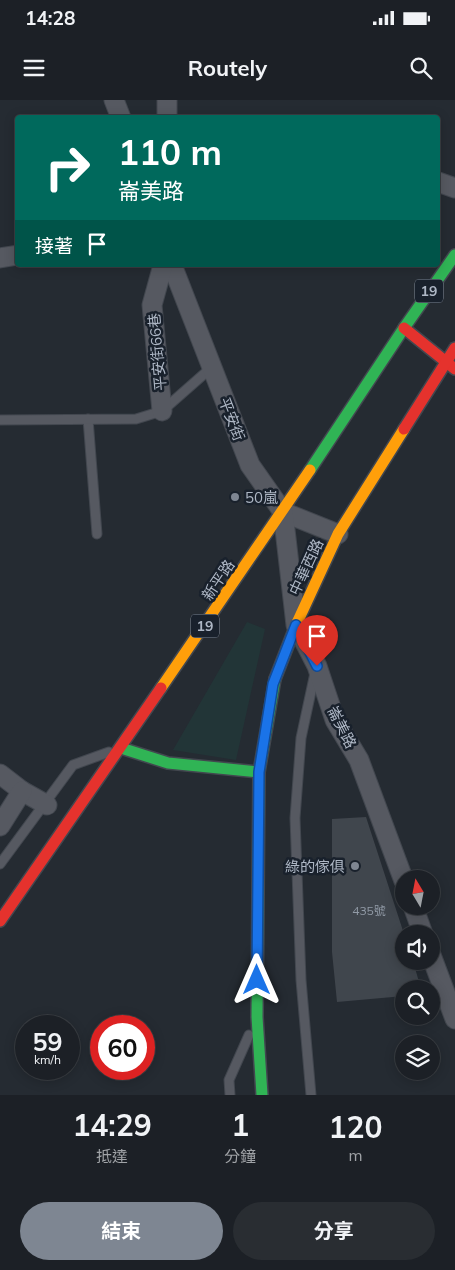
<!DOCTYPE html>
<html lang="zh-TW">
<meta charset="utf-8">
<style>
body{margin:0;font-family:Mulish,"Noto Sans TC",sans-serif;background:#292d32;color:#f1f3f6;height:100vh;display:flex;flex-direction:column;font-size:19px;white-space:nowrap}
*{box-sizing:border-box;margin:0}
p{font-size:16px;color:#a0a3a7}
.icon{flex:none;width:28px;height:28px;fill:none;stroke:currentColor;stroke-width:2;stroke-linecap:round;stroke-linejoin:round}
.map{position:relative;height:995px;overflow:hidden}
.drawer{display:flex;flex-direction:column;background:#1c2026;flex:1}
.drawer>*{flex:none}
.guide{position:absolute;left:15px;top:15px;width:425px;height:152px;border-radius:5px;box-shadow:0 2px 12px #0003,0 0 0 1px #3a3e43;background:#00695c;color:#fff;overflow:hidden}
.needle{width:32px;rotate:350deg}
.controls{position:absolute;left:395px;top:770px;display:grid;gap:10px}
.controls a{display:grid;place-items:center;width:45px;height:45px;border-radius:50%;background:#1c2026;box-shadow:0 2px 12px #0003,0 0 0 1px #3a3e43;font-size:25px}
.speed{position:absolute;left:15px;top:915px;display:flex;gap:10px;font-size:25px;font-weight:700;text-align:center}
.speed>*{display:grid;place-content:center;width:65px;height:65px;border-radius:50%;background:#1c2026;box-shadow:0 2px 12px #0003,0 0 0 1px #3a3e43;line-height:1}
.speed small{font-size:12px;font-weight:400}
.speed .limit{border:8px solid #d22;background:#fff;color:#111}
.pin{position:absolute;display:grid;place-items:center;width:42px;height:42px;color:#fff;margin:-51px -21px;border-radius:50% 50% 50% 0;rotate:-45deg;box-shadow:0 0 5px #0007}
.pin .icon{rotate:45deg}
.me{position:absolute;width:55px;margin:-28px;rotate:0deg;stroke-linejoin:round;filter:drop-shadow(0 0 4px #0008)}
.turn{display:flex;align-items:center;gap:18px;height:105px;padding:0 20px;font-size:22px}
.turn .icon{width:65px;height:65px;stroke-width:2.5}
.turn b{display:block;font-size:35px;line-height:42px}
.then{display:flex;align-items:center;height:48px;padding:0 20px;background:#0003;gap:10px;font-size:19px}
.eta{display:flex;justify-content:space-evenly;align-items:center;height:85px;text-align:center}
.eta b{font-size:30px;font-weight:700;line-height:35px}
.action{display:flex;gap:10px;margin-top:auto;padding:10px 20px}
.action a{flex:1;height:58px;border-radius:30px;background:#7e8692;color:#fff;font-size:20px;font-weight:700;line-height:58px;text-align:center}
.action a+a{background:#292d32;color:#f1f3f6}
.status{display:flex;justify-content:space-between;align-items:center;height:35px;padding:0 25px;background:#1c2026;direction:ltr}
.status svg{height:14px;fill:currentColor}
header{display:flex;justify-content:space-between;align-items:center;height:65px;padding:0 20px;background:#1c2026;font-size:22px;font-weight:700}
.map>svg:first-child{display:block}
.green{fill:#223537}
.building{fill:#40464d}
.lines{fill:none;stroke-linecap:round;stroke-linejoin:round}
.lane-casing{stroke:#42474f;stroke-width:11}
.street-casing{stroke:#42474f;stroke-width:21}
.fast-casing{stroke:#42474f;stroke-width:14}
.slow-casing{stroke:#42474f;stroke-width:14}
.jam-casing{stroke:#42474f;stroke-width:14}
.lane{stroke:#565961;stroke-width:9}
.street{stroke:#565961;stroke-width:19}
.fast{stroke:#30b455;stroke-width:11}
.slow{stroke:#ff9f0a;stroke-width:11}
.jam{stroke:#e5322d;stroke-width:11}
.route-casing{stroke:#114b97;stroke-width:12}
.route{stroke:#1a73e8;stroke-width:9}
.poi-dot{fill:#7e8692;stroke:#19212c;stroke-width:2}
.labels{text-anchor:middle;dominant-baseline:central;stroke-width:5;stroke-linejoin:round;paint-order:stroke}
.number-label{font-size:12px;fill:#929ba7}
.shield{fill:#19212c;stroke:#818a97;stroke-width:1}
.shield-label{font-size:14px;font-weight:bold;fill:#aeb7c5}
.street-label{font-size:15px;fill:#aeb7c5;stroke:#19212c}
.poi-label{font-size:15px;fill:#aeb7c5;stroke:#19212c;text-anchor:start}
</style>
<div class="status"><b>14:28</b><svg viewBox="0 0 49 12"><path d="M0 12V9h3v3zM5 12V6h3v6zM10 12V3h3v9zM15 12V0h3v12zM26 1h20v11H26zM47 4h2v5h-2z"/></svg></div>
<header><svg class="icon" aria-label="menu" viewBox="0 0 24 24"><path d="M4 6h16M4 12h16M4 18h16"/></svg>Routely<svg class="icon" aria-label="search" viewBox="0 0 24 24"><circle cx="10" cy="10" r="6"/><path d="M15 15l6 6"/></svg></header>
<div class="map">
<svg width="455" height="995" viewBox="0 0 455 995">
<rect width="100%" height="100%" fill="#252b32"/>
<polygon class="green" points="247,522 265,529 236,660 173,650"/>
<polygon class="building" points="366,717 404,834 404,861 413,861 421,889 404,889 404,896 337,902 332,852 332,719"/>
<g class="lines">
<defs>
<g id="lane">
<polyline points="88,319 97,434"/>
<polyline points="0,320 136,319 162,311 212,267"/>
<polyline points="0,764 73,665 109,652"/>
<polyline points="230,995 229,980 249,935"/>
<polyline points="311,995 301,880 295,718 301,638 315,573"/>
</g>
<g id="street">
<polyline points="114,0 121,18"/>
<polyline points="167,18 167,0"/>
<polyline points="438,82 455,88"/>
<polyline points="0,158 18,155"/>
<polyline points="172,165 250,365 283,412 338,434"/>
<polyline points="162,311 152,205 163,165"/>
<polyline points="283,412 296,525 317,566 335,620 359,660 404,781"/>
<polyline points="0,674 22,691 47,705"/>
<polyline points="0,726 22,691"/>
<polyline points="413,806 423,834"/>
<polyline points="431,855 455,919"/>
</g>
<g id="fast">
<polyline points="310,370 404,228 455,155"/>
<polyline points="121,648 168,663 259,672"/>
<polyline points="262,995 257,917 259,672 275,579"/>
</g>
<g id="slow">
<polyline points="275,579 296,525 338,434 404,329"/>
<polyline points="161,588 310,370"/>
</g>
<g id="jam">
<polyline points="404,228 455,269"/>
<polyline points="404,329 455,248"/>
<polyline points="0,821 161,588"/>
</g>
</defs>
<use href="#lane" class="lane-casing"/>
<use href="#street" class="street-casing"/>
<use href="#fast" class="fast-casing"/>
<use href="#slow" class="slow-casing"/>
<use href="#jam" class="jam-casing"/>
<use href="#lane" class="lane"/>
<use href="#street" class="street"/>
<use href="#fast" class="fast"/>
<use href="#slow" class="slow"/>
<use href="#jam" class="jam"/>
</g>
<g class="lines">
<defs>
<polyline id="route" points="257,880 259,672 273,584 296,525 317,566"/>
</defs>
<use href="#route" class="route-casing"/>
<use href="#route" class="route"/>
</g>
<g class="poi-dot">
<circle cx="235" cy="397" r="5"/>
<circle cx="355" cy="766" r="5"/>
</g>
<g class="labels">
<g class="number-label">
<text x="369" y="810">435號</text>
</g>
<g class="shield">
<rect x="415" y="179.5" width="28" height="23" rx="4"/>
<rect x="191" y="514.5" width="28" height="23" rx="4"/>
</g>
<g class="shield-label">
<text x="429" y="191">19</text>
<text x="205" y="526">19</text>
</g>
<g class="street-label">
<text transform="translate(157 252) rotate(-95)">平安街66巷</text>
<text transform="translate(232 319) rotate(69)">平安街</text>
<text transform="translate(306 467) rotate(-65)">中華西路</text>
<text transform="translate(218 480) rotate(-56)">新平路</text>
<text transform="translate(342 627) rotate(63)">崙美路</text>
</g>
<g class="poi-label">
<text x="245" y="397">50嵐</text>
<text x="345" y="766" text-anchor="end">綠的傢俱</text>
</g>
</g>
</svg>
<div class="controls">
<a><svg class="needle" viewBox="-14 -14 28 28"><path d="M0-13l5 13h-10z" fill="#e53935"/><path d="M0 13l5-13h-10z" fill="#a0a3a7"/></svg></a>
<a><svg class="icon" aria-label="sound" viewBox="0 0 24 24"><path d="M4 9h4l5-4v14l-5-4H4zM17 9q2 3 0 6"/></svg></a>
<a><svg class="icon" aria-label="search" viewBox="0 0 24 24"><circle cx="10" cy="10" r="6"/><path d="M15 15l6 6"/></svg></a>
<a><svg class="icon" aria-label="layers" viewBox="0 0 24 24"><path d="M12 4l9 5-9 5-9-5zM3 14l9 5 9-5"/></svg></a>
</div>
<div class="speed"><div>59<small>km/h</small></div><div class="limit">60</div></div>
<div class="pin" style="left:317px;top:566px;background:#d93025"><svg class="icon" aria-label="arrive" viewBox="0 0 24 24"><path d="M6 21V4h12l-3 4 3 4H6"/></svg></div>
<svg class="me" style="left:257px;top:880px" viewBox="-20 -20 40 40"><path d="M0-17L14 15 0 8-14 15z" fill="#1a73e8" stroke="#fff" stroke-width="4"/></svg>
<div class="guide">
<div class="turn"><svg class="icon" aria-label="right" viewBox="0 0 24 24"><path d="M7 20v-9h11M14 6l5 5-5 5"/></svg><div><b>110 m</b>崙美路</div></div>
<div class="then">接著<svg class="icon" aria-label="arrive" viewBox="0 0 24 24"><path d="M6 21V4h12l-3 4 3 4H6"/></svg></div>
</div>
</div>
<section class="drawer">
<div class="eta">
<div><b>14:29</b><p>抵達</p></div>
<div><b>1</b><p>分鐘</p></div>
<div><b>120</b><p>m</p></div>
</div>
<div class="action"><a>結束</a><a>分享</a></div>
</section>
